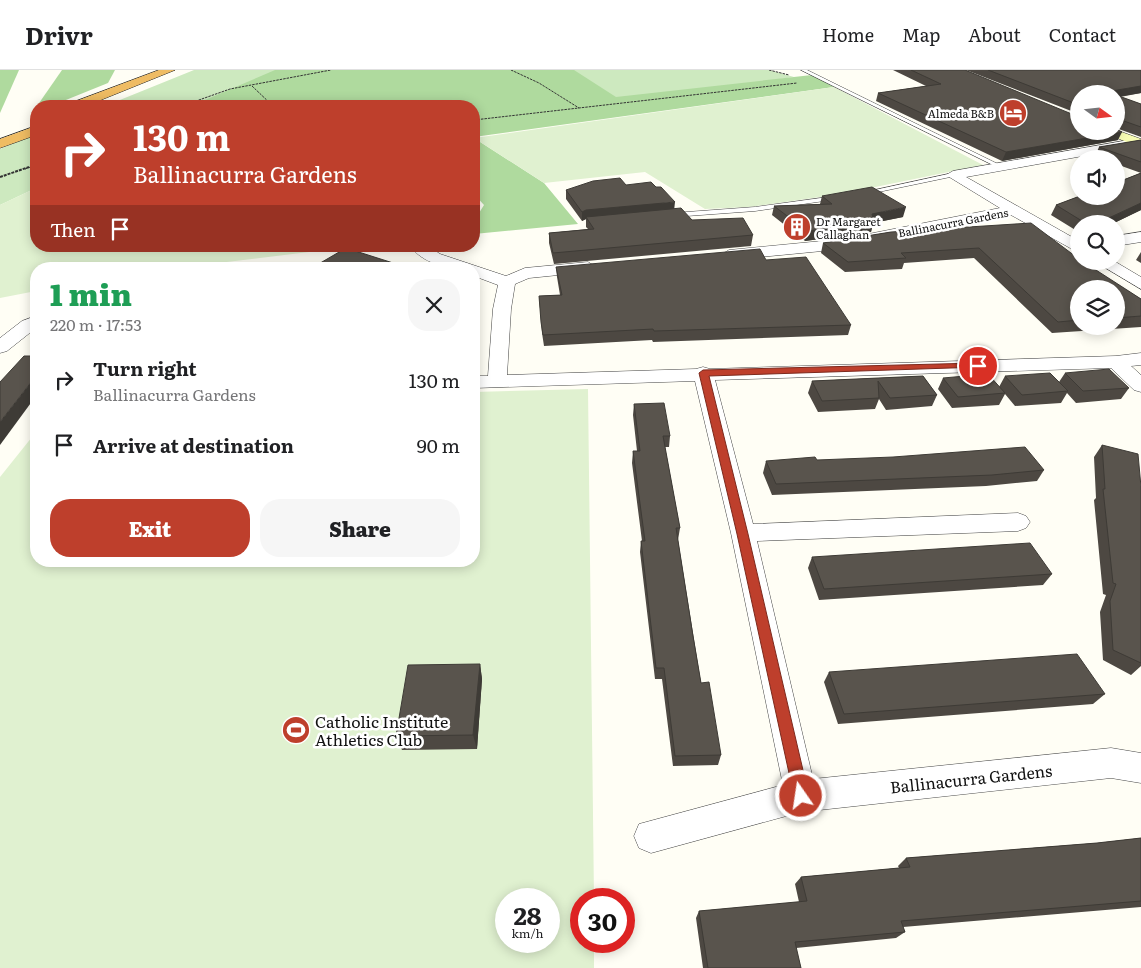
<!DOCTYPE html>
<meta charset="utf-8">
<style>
body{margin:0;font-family:Literata,serif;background:#f6f6f6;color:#202124;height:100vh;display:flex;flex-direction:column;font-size:19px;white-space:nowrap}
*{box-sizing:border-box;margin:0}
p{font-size:16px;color:#757577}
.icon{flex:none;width:28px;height:28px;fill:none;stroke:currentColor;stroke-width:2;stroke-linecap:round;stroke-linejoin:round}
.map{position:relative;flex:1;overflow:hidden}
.side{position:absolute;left:30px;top:192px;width:450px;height:305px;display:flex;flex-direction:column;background:#fff;border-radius:20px;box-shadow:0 2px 12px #0003}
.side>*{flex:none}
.hud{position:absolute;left:30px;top:30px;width:450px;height:152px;border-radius:20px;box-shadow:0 2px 12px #0003;background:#be3f2c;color:#fff;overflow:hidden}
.needle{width:32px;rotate:105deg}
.controls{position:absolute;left:1070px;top:15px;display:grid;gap:10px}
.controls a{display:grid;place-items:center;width:55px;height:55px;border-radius:50%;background:#fff;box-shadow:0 2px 12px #0003;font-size:25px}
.speed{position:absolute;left:495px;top:818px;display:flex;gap:10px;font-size:25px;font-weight:700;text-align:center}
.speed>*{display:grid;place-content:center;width:65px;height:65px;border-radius:50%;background:#fff;box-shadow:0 2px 12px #0003;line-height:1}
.speed small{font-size:12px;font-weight:400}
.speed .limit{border:8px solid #d22;background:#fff;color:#111}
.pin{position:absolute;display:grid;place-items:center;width:42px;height:42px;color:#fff;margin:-21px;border:2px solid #fff;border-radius:50%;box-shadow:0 1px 5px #0007}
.me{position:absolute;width:55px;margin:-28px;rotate:347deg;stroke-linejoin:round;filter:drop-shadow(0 0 4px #0008)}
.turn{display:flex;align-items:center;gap:18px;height:105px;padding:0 20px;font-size:22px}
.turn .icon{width:65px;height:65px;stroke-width:2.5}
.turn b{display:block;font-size:35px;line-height:42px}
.then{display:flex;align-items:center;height:48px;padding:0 20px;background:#0003;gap:10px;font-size:19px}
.round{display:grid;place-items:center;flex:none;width:52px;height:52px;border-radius:20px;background:#f6f6f6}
.overview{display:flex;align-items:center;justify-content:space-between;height:85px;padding:0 20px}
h1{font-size:30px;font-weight:800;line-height:38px;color:#1e9e55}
.action{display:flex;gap:10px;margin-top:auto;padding:10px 20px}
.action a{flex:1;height:58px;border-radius:20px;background:#be3f2c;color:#fff;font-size:20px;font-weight:800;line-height:58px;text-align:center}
.action a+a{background:#f6f6f6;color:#202124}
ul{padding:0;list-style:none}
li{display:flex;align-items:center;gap:15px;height:65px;padding:0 20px}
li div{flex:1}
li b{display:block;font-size:19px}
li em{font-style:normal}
header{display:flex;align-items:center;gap:30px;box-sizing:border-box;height:70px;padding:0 25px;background:#fff;border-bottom:1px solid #e0e0e0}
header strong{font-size:24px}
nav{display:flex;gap:28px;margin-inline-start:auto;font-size:18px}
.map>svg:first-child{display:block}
.green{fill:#cde9bf}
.forest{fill:#afda9e}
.pitch{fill:#e0f1d0;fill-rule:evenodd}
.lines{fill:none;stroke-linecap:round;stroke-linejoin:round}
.lane-casing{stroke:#444;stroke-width:1}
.street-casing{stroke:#444;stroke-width:1}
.secondary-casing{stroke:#333;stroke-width:1}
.highway-casing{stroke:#222;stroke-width:1}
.path-far1{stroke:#333;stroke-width:1;stroke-dasharray:2.5 1;stroke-linecap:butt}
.path{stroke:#333;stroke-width:2;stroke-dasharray:3 1;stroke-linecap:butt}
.lane{fill:#fff;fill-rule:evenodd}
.street{fill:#fff;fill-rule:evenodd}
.secondary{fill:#f7fcb3;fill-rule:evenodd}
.highway{fill:#efbc63;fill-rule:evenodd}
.wall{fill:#4d4842;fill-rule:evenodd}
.shaded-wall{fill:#3e3b36}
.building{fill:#59544d;stroke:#3e3b36}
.route{fill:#be3f2c;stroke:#7c291d}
.labels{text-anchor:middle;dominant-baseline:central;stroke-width:5;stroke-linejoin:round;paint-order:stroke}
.far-poi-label{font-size:11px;fill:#111;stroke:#fff;text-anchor:end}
.far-street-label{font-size:11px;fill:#111;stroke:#fff}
.near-poi-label{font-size:16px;fill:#111;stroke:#fff;text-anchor:start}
.near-street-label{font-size:16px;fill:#111;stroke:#fff}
</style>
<header>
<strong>Drivr</strong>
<nav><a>Home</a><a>Map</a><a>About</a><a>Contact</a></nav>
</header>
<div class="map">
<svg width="1141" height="898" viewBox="0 0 1141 898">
<rect width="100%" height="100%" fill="#fffef5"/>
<g class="green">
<polygon points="194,0 769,0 794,7 474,52 474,36 105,36"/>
<polygon points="36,64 36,118 0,135 0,79"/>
</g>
<g class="forest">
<polygon points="0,0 19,0 0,43"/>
<polygon points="62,0 115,0 108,13 51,36 37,36"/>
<polygon points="275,0 574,0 616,27 812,5 834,17 474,67 474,36 191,36"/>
<polygon points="474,68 544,113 578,154 474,164 474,151 484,135 474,124"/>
</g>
<g class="pitch">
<polygon points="834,17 983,95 841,124 749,137 705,139 645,102 544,113 474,68"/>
<polygon points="36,118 36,176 359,176 168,199 36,199 36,221 0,228 0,135"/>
<path d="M588 319 594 829H581V871H594V898H0V407L36 362V491H474V322ZM506 829H549V871H506Z"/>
</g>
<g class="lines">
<defs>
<g id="lane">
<polygon points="801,0 807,0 1002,96 997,97"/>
<polygon points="953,103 956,105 955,106 864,125 861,123"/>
<polygon points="836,126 839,128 838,129 755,141 673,147 670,145 673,143 755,137"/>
</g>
<g id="street">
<polygon points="1129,70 1135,74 1133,77 966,107 1079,171 1079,183 1011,145 843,179 729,190 721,185 729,180 843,169 1000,138 946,105 953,101"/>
<polygon points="1141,162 1141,172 1116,176 1116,166"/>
<path d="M428 176 440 184 506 206 525 198 588 192 596 197 588 202 529 208 515 214 511 239 507 305 696 299 703 297 710 299 1116 286 1141 283V295L1131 296 1141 305V322L1134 320 1111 298 715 310 753 454 1018 443 1026 446 1030 452 1026 458 1018 461 757 471 813 709 1111 678 1141 683V713L1111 708 801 742 651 783 639 778 634 766 639 754 783 715 731 463 695 311 474 318V306H488L493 239 498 215 474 206V199C453 199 425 196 411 177Z"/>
<polygon points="1094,191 1114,191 1141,207 1141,219"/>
<polygon points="36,246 36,258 7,281 0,283 0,268 22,251"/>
</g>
<polygon id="secondary" points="1116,60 1141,69 1141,78 1100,61"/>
<g id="highway">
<polygon points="159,0 175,0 86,36 69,36 71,33"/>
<polygon points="36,56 36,65 0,78 0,69"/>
</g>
</defs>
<use href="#lane" class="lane-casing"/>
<use href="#street" class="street-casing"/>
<use href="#secondary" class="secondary-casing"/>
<use href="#highway" class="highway-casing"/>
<g class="path-far1">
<polyline points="511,0 539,13 579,38"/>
<polyline points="769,0 789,5"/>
<polyline points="252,16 273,36"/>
<polyline points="182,36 230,19 331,0"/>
<polyline points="474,50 797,13"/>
<polyline points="25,99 36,95"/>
</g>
<polyline class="path" points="0,107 29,97"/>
<use href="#lane" class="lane"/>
<use href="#street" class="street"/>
<use href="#secondary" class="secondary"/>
<use href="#highway" class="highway"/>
</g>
<g class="wall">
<polygon points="893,0 965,0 1118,70 1002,91 876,31 878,23 926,16"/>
<polygon points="966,0 1141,0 1141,23 1120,27 1141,34 1141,67 1116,58 1116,24 1079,24 1079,44"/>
<polygon points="1141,70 1141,103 1116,94 1116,89 1103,89 1095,86 1099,77"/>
<polygon points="1141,103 1141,140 1112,154 1079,154 1079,160 1077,161 1051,145 1056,135"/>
<polygon points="626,115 674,139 692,150 753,165 751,176 554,194 549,173 549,163 588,159 586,157 586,149 582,151 566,129 566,120"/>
<polygon points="822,126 903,147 873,153 871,162 805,171 772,145 774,136 820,134"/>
<path d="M891 162 1085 194 1141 229V257L1052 263 974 188 904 193 902 199 845 202 821 183 823 173ZM1079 219H1116V256H1079Z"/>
<polygon points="1141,182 1141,193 1136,190"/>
<polygon points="766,190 851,255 848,265 653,272 652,270 544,276 542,263 539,226 560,225 557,207 556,197"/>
<polygon points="1065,303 1129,318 1121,329 1076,333 1067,323 1061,333 1015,336 1005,324 999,335 952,338 938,319 943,308 999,317 1005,306 1059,312"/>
<polygon points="923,306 937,325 932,336 886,340 879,329 875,339 818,342 808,323 812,311"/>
<polygon points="634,334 670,366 669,377 665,377 680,458 678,470 701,613 721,685 718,695 673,696 662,609 655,609 640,482 641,471 642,471 632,393 633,381 637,381 633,345"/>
<polygon points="1102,375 1141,417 1141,596 1131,605 1103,590 1100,542 1106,525 1103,524 1094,430 1096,428 1094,387"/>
<polygon points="817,390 1044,400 1037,411 986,416 772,425 763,403 766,391"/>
<polygon points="812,487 1052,504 1043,515 819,530 808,498"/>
<polygon points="480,594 482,609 477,679 402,680 396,666"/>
<polygon points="829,602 1105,624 1093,634 838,654 824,612"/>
<polygon points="1141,768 1141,837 903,857 905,862 896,868 796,878 801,898 703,898 696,848 699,841 799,832 795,814 801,807 899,798 898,796 906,788 1097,773"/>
</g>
<g class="shaded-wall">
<polygon points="1141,16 1141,23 1116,27 1116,24 1105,24 1106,22"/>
<polygon points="1122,62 1118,70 1002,91 1006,82"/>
<polygon points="675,132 674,141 586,147 586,149 582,151 582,142 586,140"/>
<polygon points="1141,133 1141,140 1112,154 1098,154"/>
<polygon points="906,137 903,147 873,153 871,162 805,171 807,161 872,144"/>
<polygon points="1090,150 1088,154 1081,154 1082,151"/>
<polygon points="36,306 36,326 0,375 0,352"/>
<polygon points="480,594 482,609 477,679 473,665"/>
</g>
<g class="building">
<polygon points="911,0 965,0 1079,47 1079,61 1116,61 1116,59 1122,62 1006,82 878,23 941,14"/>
<polygon points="988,0 1141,0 1141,16 1106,22 1111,24 1079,24 1079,35"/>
<polygon points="1116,25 1141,34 1141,57 1121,50 1116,50"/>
<polygon points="1141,70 1141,92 1099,77"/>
<polygon points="1141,103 1141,133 1098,153 1090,150 1082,151 1056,135 1080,126 1116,126 1116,113"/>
<polygon points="620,108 626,115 651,112 656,117 661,117 675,132 586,140 582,142 566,120 593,111"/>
<polygon points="872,117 906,137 872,144 874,152 807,161 774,136 832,134 822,126"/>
<polygon points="681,138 692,150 743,148 753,165 553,183 549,163 594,159 586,147"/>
<polygon points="1031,153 1079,189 1079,191 1082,191 1141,229 1141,246 1116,248 1116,219 1079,219 1079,250 1058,252 979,178 901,183 906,188 848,192 823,173 891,162"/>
<polygon points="346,178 412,199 310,199"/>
<polygon points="760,179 766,190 806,187 851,255 654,261 653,259 543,265 541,252 539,226 562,225 556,197"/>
<polygon points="36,282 36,306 0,352 0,312 24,286 34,286"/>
<polygon points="1109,299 1129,318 1083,321 1065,303"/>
<polygon points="1050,303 1068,321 1022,325 1005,306"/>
<polygon points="988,304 1005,323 958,327 943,308"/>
<polygon points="923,306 937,325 890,328 878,311 879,328 822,331 812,311"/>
<polygon points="664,333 670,366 663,366 680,458 676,458 693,566 701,613 709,612 721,685 675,686 664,598 656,598 641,471 645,471 633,381 640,381 634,334"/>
<polygon points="1102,375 1138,384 1141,417 1141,593 1113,580 1110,531 1116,514 1113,513 1103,419 1105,419"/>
<polygon points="1025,377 1044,400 992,405 776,414 766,391 815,387 817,390 893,387"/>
<polygon points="1030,473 1052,504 824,519 812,487"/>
<polygon points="1077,584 1105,624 844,644 829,602"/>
<polygon points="480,594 473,665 396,666 408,595"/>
<polygon points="1141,768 1141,831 901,851 905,862 795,872 801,898 708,898 699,841 807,831 801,807 910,797 906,788 1097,773"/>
</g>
<polygon class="route" points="978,293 983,296 981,297 709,306 748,464 809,726 807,731 801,734 796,731 794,726 737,464 699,303 703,300"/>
<defs>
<symbol id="hotel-disc" viewBox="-11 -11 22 22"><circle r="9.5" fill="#be3f2c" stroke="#fff"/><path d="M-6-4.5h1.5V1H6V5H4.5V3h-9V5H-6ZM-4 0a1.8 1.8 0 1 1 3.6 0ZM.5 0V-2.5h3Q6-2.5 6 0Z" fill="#fff"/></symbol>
<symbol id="building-disc" viewBox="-11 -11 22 22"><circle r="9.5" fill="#be3f2c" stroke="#fff"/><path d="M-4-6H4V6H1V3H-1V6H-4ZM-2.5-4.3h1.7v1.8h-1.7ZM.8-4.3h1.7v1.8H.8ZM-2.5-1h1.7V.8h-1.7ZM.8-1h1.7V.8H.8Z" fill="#fff"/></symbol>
<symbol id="stadium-disc" viewBox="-11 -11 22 22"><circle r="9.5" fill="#be3f2c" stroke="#fff"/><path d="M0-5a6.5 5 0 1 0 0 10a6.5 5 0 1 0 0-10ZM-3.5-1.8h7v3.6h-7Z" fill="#fff"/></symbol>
</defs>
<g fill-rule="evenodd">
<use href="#hotel-disc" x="997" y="27" width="32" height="32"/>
<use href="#building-disc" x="781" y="141" width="32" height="32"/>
<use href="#stadium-disc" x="280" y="644" width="32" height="32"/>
</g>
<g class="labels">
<g class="far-poi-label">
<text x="994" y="43">Almeda B&amp;B</text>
<text x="816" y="151" text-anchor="start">Dr Margaret<tspan x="816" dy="13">Callaghan</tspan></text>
</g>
<g class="far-street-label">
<text transform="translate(953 152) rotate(-11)">Ballinacurra Gardens</text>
</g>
<g class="near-poi-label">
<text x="315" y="651">Catholic Institute<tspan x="315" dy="18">Athletics Club</tspan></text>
</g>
<g class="near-street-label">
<text transform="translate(971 708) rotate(-6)">Ballinacurra Gardens</text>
</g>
</g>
</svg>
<div class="controls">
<a><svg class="needle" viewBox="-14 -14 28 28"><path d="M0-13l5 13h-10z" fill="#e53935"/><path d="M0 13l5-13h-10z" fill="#757577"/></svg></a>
<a><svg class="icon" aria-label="sound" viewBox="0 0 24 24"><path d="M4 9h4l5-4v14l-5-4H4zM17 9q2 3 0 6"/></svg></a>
<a><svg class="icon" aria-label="search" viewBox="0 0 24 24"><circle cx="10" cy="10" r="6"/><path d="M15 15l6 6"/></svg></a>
<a><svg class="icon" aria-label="layers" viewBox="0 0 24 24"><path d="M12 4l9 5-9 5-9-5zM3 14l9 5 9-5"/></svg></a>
</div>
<div class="speed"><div>28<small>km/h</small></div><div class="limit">30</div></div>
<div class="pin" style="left:978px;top:296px;background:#d93025"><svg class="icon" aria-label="arrive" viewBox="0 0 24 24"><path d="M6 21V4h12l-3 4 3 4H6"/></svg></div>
<svg class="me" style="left:801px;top:726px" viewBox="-20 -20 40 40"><circle r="17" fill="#be3f2c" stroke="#fff" stroke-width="3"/><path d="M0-11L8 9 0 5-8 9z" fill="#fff"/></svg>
<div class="hud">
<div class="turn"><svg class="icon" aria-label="right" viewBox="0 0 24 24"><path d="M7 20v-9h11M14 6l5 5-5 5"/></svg><div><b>130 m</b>Ballinacurra Gardens</div></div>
<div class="then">Then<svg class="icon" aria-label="arrive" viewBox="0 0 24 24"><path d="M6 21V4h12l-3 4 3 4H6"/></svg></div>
</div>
<section class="side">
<div class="overview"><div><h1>1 min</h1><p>220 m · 17:53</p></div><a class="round"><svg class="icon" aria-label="close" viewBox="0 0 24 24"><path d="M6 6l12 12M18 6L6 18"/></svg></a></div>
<ul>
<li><svg class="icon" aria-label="right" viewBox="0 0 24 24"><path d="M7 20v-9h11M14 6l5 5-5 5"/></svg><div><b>Turn right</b><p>Ballinacurra Gardens</p></div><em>130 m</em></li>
<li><svg class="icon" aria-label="arrive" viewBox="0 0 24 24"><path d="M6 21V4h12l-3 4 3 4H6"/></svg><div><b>Arrive at destination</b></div><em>90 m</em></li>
</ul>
<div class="action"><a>Exit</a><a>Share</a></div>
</section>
</div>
